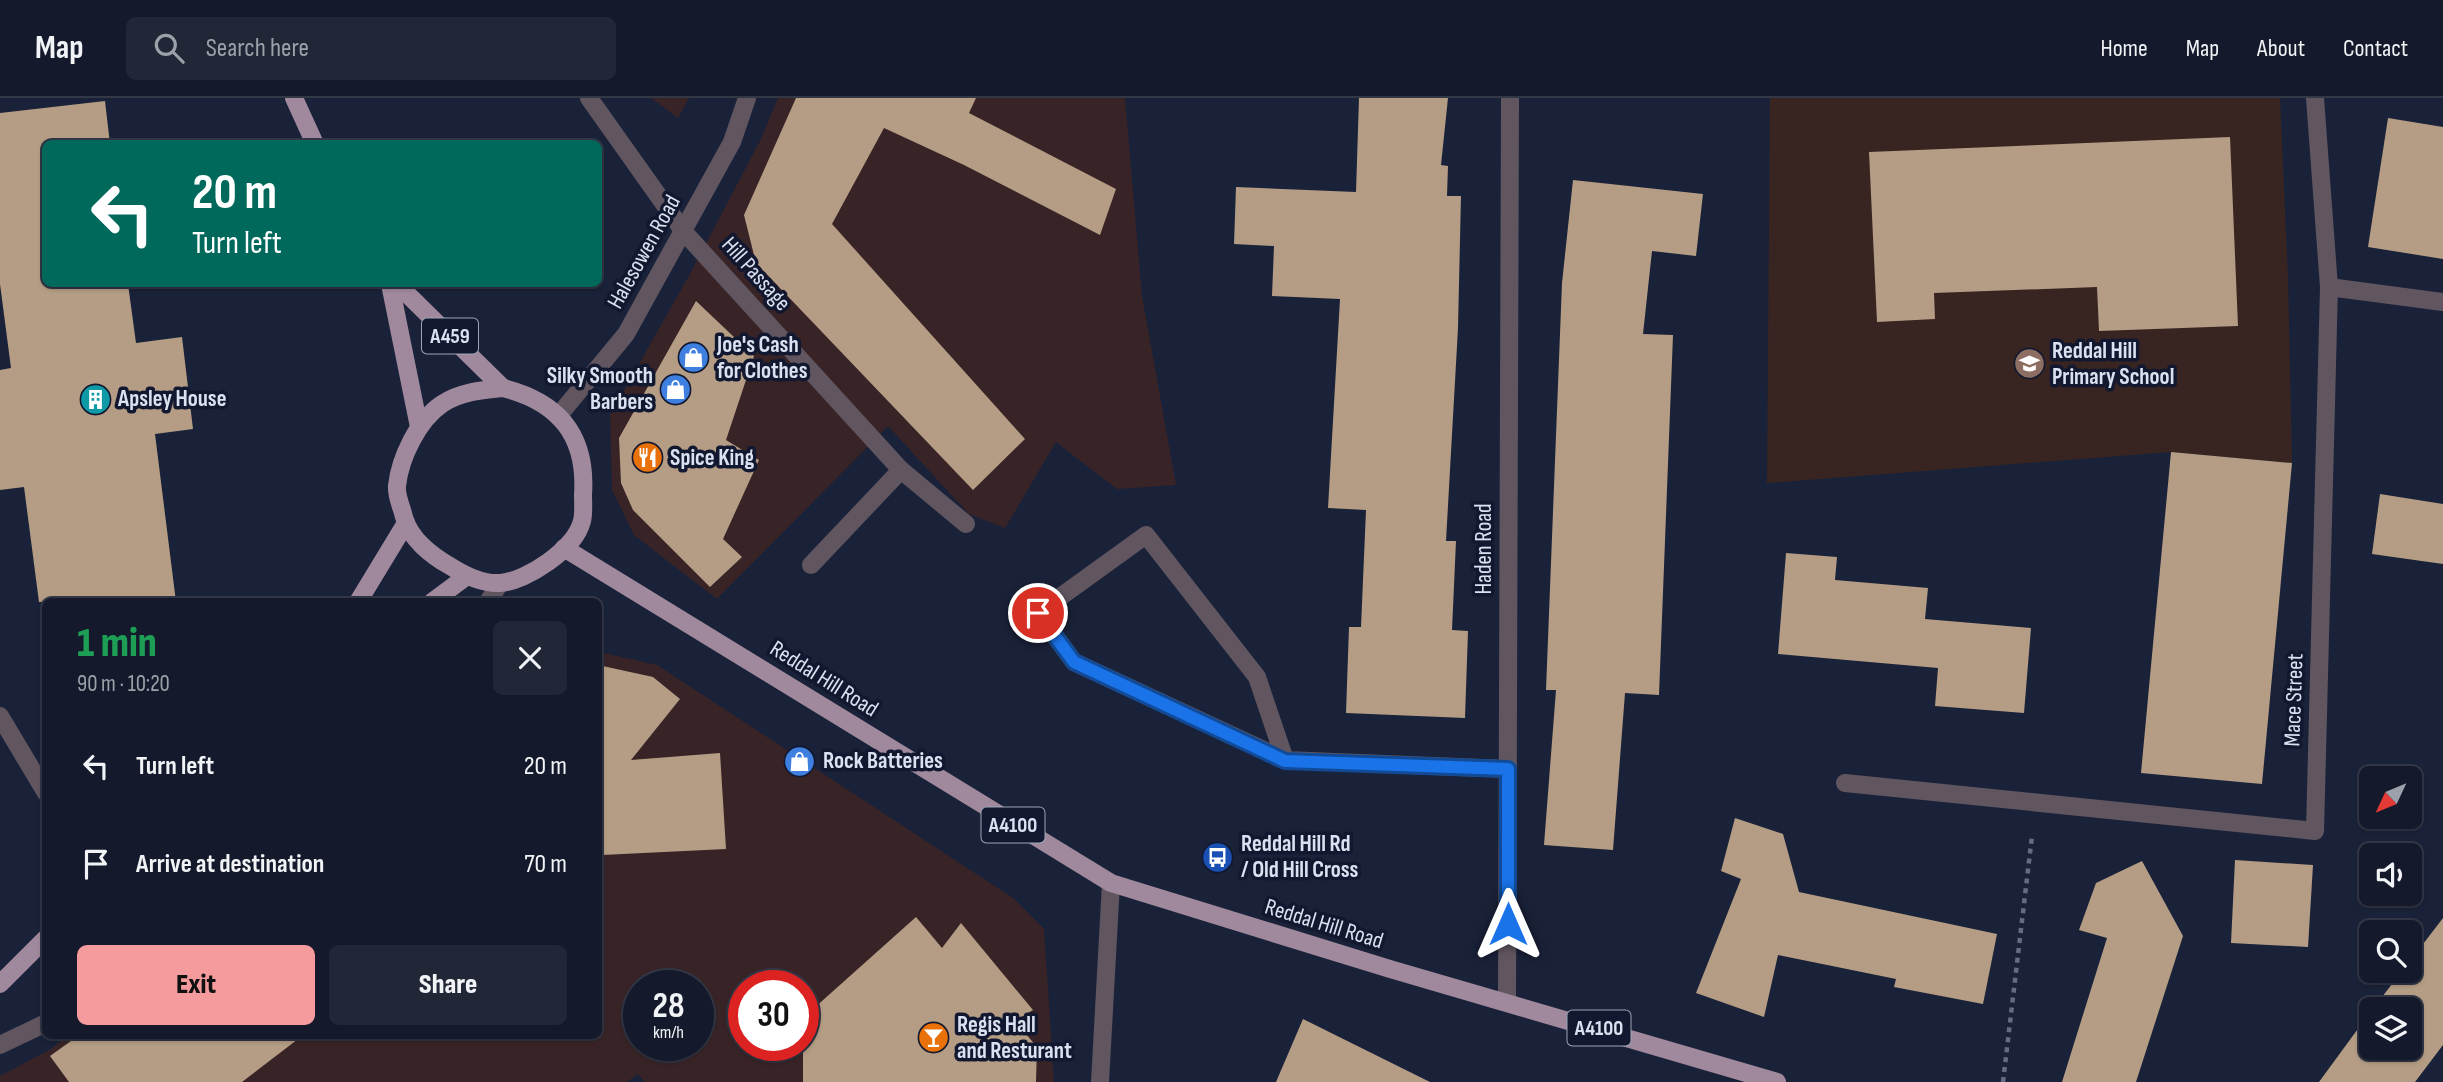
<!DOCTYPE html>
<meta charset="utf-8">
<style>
body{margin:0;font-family:"Sofia Sans Condensed",sans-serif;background:#212737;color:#f1f3f6;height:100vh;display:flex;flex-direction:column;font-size:26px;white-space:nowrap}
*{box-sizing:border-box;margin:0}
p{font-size:23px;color:#9da1a9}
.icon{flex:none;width:38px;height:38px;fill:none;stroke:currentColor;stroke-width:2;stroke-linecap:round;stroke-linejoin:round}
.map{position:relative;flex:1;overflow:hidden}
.drawer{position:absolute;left:42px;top:500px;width:560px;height:441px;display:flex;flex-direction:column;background:#141a2b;border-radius:10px;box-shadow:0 2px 5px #0004,0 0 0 2px #333847}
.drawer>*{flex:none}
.top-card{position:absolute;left:42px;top:42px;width:560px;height:147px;border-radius:10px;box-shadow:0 2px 5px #0004,0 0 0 2px #333847;background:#00695c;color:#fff;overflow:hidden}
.needle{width:46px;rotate:226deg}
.fabs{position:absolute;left:2359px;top:668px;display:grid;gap:14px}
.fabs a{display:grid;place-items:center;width:63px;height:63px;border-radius:10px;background:#141a2b;box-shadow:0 2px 5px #0004,0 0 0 2px #333847;font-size:35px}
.speed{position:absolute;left:623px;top:872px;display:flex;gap:14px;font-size:35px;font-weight:700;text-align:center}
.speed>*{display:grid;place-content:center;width:91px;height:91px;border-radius:50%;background:#141a2b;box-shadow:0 2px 5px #0004,0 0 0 2px #333847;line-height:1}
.speed small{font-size:18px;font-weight:400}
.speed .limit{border:10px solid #d22;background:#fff;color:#111}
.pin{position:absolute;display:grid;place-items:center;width:60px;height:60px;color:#fff;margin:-30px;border:4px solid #fff;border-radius:50%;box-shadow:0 2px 7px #0007}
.me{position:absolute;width:77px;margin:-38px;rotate:0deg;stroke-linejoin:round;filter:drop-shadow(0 0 5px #0008)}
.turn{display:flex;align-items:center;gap:24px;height:147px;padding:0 35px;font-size:32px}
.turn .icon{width:91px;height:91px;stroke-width:2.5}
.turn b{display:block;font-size:49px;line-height:60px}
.round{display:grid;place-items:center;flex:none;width:74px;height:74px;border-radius:10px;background:#212737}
.head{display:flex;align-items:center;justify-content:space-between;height:119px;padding:0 35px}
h1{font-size:42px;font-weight:800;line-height:52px;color:#1e9e55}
.action{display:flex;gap:14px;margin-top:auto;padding:14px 35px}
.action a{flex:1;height:80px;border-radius:10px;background:#f59b9d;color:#111;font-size:28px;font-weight:800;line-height:80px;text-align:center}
.action a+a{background:#212737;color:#f1f3f6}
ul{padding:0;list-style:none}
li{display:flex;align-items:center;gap:21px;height:98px;padding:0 35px}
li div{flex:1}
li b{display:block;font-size:26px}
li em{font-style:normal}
header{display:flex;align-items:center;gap:42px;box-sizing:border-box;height:98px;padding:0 35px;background:#141a2b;border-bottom:2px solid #333847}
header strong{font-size:33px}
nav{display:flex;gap:38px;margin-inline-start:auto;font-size:24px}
.search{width:490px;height:63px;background:#212737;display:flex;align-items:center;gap:18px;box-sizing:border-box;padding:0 24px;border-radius:10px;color:#9da1a9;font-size:26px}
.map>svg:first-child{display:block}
.commercial{fill:#382427;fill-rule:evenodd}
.education{fill:#382522}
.building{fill:#b49d84}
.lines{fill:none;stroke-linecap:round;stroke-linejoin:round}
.path{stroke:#666d82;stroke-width:4.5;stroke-dasharray:5 5;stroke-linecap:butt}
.service{stroke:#615660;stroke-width:18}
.minor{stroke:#615660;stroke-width:18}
.tertiary{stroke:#615660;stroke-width:18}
.primary{stroke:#a0899c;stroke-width:18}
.route-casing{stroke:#114b97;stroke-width:18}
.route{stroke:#1a73e8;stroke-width:12}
.labels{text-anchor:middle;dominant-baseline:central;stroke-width:7;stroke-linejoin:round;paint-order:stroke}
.shield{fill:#11182f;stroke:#9ea5b7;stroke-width:2}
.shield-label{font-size:21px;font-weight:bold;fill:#dae1f1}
.street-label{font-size:23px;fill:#dae1f1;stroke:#11182f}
.poi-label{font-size:23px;font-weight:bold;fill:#dae1f1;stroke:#11182f;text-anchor:start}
</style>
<header>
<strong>Map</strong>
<div class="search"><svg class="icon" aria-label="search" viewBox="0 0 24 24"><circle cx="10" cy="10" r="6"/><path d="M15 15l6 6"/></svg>Search here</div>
<nav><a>Home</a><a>Map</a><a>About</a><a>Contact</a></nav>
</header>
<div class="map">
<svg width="2443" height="984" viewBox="0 0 2443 984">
<rect width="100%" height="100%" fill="#1a2239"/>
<g class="commercial">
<polygon points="651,0 689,0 678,20"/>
<polygon points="778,0 1125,0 1142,198 1176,387 1117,391 1056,344 1005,430 969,416 888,328 717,501 634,437 612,392 610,317 690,176 761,41"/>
<path d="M599 554 657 567 1013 800 1044 831 1054 984H645L638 976 627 984H0V978L51 951 67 938H598ZM639 887H698V947H639ZM744 887H803V947H744Z"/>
</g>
<polygon class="education" points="1770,0 2280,0 2288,179 2292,365 2171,354 1767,385"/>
<g class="building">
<polygon points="796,0 976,0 969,15 1116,91 1100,137 964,67 884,30 832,126 1025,341 973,392 756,165 744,117"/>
<polygon points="1359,0 1448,0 1441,67 1448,68 1447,98 1461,98 1458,230 1446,443 1456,443 1452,532 1468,533 1465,620 1346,615 1349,529 1361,529 1366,412 1328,410 1340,201 1272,198 1274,148 1234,146 1236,89 1356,94"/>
<polygon points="105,3 110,46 46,46 46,186 128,186 136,245 182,239 193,331 155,336 176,504 39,504 24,389 0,392 0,272 11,270 0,186 0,15"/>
<polygon points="2388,20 2443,29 2443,161 2368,149"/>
<polygon points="2230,39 2238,228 2099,233 2097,189 1934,195 1935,221 1877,224 1869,54"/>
<polygon points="1573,82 1703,96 1696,158 1652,153 1643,236 1673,237 1659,597 1625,595 1613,752 1544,747 1556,592 1546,592 1562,185"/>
<polygon points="696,203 754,258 726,342 759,362 723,441 742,459 710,489 633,412 621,385 619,340"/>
<polygon points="2171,354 2292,365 2262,686 2141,675"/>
<polygon points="2380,396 2443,406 2443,466 2372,456"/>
<polygon points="1786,455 1837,459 1835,482 1928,490 1925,521 2031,530 2024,615 1935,608 1938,570 1778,556"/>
<polygon points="598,567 653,579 680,601 631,662 720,655 726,751 602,757 598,726"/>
<polygon points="1735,720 1783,736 1799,794 1997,836 1983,906 1894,889 1896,881 1778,857 1764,919 1696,895 1741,781 1721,773"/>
<polygon points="2235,762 2313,767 2308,849 2231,845"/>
<polygon points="2142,763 2183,838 2136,984 2062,984 2107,840 2079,832 2096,785"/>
<polygon points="916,819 942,850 961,825 1033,912 1015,923 1037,949 1036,984 803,984 803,920"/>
<polygon points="2443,820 2443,947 2415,984 2319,984 2371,913 2371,950 2410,950 2410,912 2372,912 2402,873 2410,873 2410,863"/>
<polygon points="1303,921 1430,984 1276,984"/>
<polygon points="78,938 302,938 242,984 69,984 50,958"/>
</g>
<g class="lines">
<polyline class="path" points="2003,984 2032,738"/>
<g class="service">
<polyline points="589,0 684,134 901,372 966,426"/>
<polyline points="811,467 901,372"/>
<polyline points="488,504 500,485"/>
<polyline points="1285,662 1257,579 1146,437 1038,515 1074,564 1285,662 1508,671"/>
<polyline points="0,947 46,925"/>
</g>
<g class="minor">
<polyline points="2329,189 2443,204"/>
<polyline points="0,618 46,695"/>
<polyline points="1845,685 2315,733 2329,189 2315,0"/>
<polyline points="1507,903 1510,0"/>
<polyline points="1100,984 1111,785"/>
</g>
<polyline class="tertiary" points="559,317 626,236 732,44 747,0"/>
<g class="primary">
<polyline points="294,0 315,46"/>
<polyline points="390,186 419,329"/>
<polyline points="397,186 503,290"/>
<path d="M503 290C559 304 587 338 583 397 583 405 584 415 582 423 575 451 527 483 500 485 483 486 464 477 450 468 432 458 410 441 404 419 402 410 396 398 397 388 400 360 418 322 442 306 460 294 482 292 503 290Z"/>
<polyline points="564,450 1111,785 1390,871 1777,984"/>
<polyline points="358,504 406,425"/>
<polyline points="432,504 467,478"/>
<polyline points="0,886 46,840"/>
</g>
</g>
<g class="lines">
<defs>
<polyline id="route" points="1038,515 1074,564 1285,663 1508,671 1508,826"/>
</defs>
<use href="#route" class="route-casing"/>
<use href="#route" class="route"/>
</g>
<defs>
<symbol id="shop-disc" viewBox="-11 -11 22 22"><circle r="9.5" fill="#3f7fe0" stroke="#11182f"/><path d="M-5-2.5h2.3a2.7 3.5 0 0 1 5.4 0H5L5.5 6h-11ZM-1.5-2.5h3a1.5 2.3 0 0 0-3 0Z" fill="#fff"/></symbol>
<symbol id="school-disc" viewBox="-11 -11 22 22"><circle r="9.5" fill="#8d6e63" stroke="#11182f"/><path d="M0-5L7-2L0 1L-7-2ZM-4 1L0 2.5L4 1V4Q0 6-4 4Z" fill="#fff"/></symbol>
<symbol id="building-disc" viewBox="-11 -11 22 22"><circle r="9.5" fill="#0f9aa8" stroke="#11182f"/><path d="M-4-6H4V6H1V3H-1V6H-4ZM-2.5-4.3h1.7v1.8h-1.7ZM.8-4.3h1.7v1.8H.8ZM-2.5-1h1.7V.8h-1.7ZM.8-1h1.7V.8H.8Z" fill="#fff"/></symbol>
<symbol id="restaurant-disc" viewBox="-11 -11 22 22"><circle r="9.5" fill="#e8710a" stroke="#11182f"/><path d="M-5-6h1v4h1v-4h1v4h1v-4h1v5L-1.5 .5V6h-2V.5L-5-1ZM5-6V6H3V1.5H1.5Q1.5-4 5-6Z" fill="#fff"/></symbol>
<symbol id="bus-disc" viewBox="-11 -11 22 22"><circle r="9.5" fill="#1a4fb4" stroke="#11182f"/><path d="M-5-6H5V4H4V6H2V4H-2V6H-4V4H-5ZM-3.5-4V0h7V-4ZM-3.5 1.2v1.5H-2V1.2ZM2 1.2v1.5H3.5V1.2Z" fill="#fff"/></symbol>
<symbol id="bar-disc" viewBox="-11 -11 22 22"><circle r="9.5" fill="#e8710a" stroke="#11182f"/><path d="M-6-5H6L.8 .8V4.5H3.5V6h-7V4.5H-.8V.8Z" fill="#fff"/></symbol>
</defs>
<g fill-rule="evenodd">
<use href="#shop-disc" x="676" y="242" width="35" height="35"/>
<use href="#school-disc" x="2012" y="248" width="35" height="35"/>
<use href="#shop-disc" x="658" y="274" width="35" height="35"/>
<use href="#building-disc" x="78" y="284" width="35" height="35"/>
<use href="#restaurant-disc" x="630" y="342" width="35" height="35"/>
<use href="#shop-disc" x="782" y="646" width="35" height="35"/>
<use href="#bus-disc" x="1200" y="742" width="35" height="35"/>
<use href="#bar-disc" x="916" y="922" width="35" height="35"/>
</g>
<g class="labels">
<g class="shield">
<rect x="422" y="220.5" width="56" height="35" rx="5"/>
<rect x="981.5" y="709.5" width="63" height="35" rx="5"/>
<rect x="1567.5" y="912.5" width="63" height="35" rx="5"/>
</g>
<g class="shield-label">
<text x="450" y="238">A459</text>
<text x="1013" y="727">A4100</text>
<text x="1599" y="930">A4100</text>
</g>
<g class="street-label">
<text transform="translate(644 154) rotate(-61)">Halesowen Road</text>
<text transform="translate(756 176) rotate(48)">Hill Passage</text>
<text transform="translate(1484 451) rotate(-90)">Haden Road</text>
<text transform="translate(824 581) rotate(32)">Reddal Hill Road</text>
<text transform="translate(2294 602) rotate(-88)">Mace Street</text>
<text transform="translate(1324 826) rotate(17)">Reddal Hill Road</text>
</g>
<g class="poi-label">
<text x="717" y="247">Joe's Cash<tspan x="717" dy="26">for Clothes</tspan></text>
<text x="2052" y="253">Reddal Hill<tspan x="2052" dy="26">Primary School</tspan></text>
<text x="653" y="278" text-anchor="end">Silky Smooth<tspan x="653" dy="26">Barbers</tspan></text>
<text x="118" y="301">Apsley House</text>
<text x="670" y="360">Spice King</text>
<text x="823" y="663">Rock Batteries</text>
<text x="1241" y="746">Reddal Hill Rd<tspan x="1241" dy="26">/ Old Hill Cross</tspan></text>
<text x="957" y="927">Regis Hall<tspan x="957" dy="26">and Resturant</tspan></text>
</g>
</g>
</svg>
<div class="fabs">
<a><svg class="needle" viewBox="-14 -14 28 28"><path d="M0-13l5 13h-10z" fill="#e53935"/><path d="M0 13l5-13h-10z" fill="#9da1a9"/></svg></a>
<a><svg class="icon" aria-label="sound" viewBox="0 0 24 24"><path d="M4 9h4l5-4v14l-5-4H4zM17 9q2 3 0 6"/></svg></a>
<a><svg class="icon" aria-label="search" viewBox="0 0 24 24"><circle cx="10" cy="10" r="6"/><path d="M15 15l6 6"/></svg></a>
<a><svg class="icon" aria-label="layers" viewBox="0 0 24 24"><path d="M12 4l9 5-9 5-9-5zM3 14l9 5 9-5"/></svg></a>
</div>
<div class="speed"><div>28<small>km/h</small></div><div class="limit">30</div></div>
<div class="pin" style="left:1038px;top:515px;background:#d93025"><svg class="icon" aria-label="arrive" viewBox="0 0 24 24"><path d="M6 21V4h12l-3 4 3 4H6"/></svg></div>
<svg class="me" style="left:1508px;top:826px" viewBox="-20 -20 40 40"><path d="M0-17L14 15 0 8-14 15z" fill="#1a73e8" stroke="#fff" stroke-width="4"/></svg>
<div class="top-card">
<div class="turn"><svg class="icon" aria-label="left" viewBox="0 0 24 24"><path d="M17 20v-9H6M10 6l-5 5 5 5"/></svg><div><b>20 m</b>Turn left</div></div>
</div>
<section class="drawer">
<div class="head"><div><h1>1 min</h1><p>90 m · 10:20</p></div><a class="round"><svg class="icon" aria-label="close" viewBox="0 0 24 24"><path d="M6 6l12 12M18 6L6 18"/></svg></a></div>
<ul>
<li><svg class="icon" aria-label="left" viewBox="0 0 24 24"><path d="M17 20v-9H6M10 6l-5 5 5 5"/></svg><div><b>Turn left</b></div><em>20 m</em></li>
<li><svg class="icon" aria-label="arrive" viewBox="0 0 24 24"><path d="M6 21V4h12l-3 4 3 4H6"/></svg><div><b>Arrive at destination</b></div><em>70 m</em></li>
</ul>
<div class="action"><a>Exit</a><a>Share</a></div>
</section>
</div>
